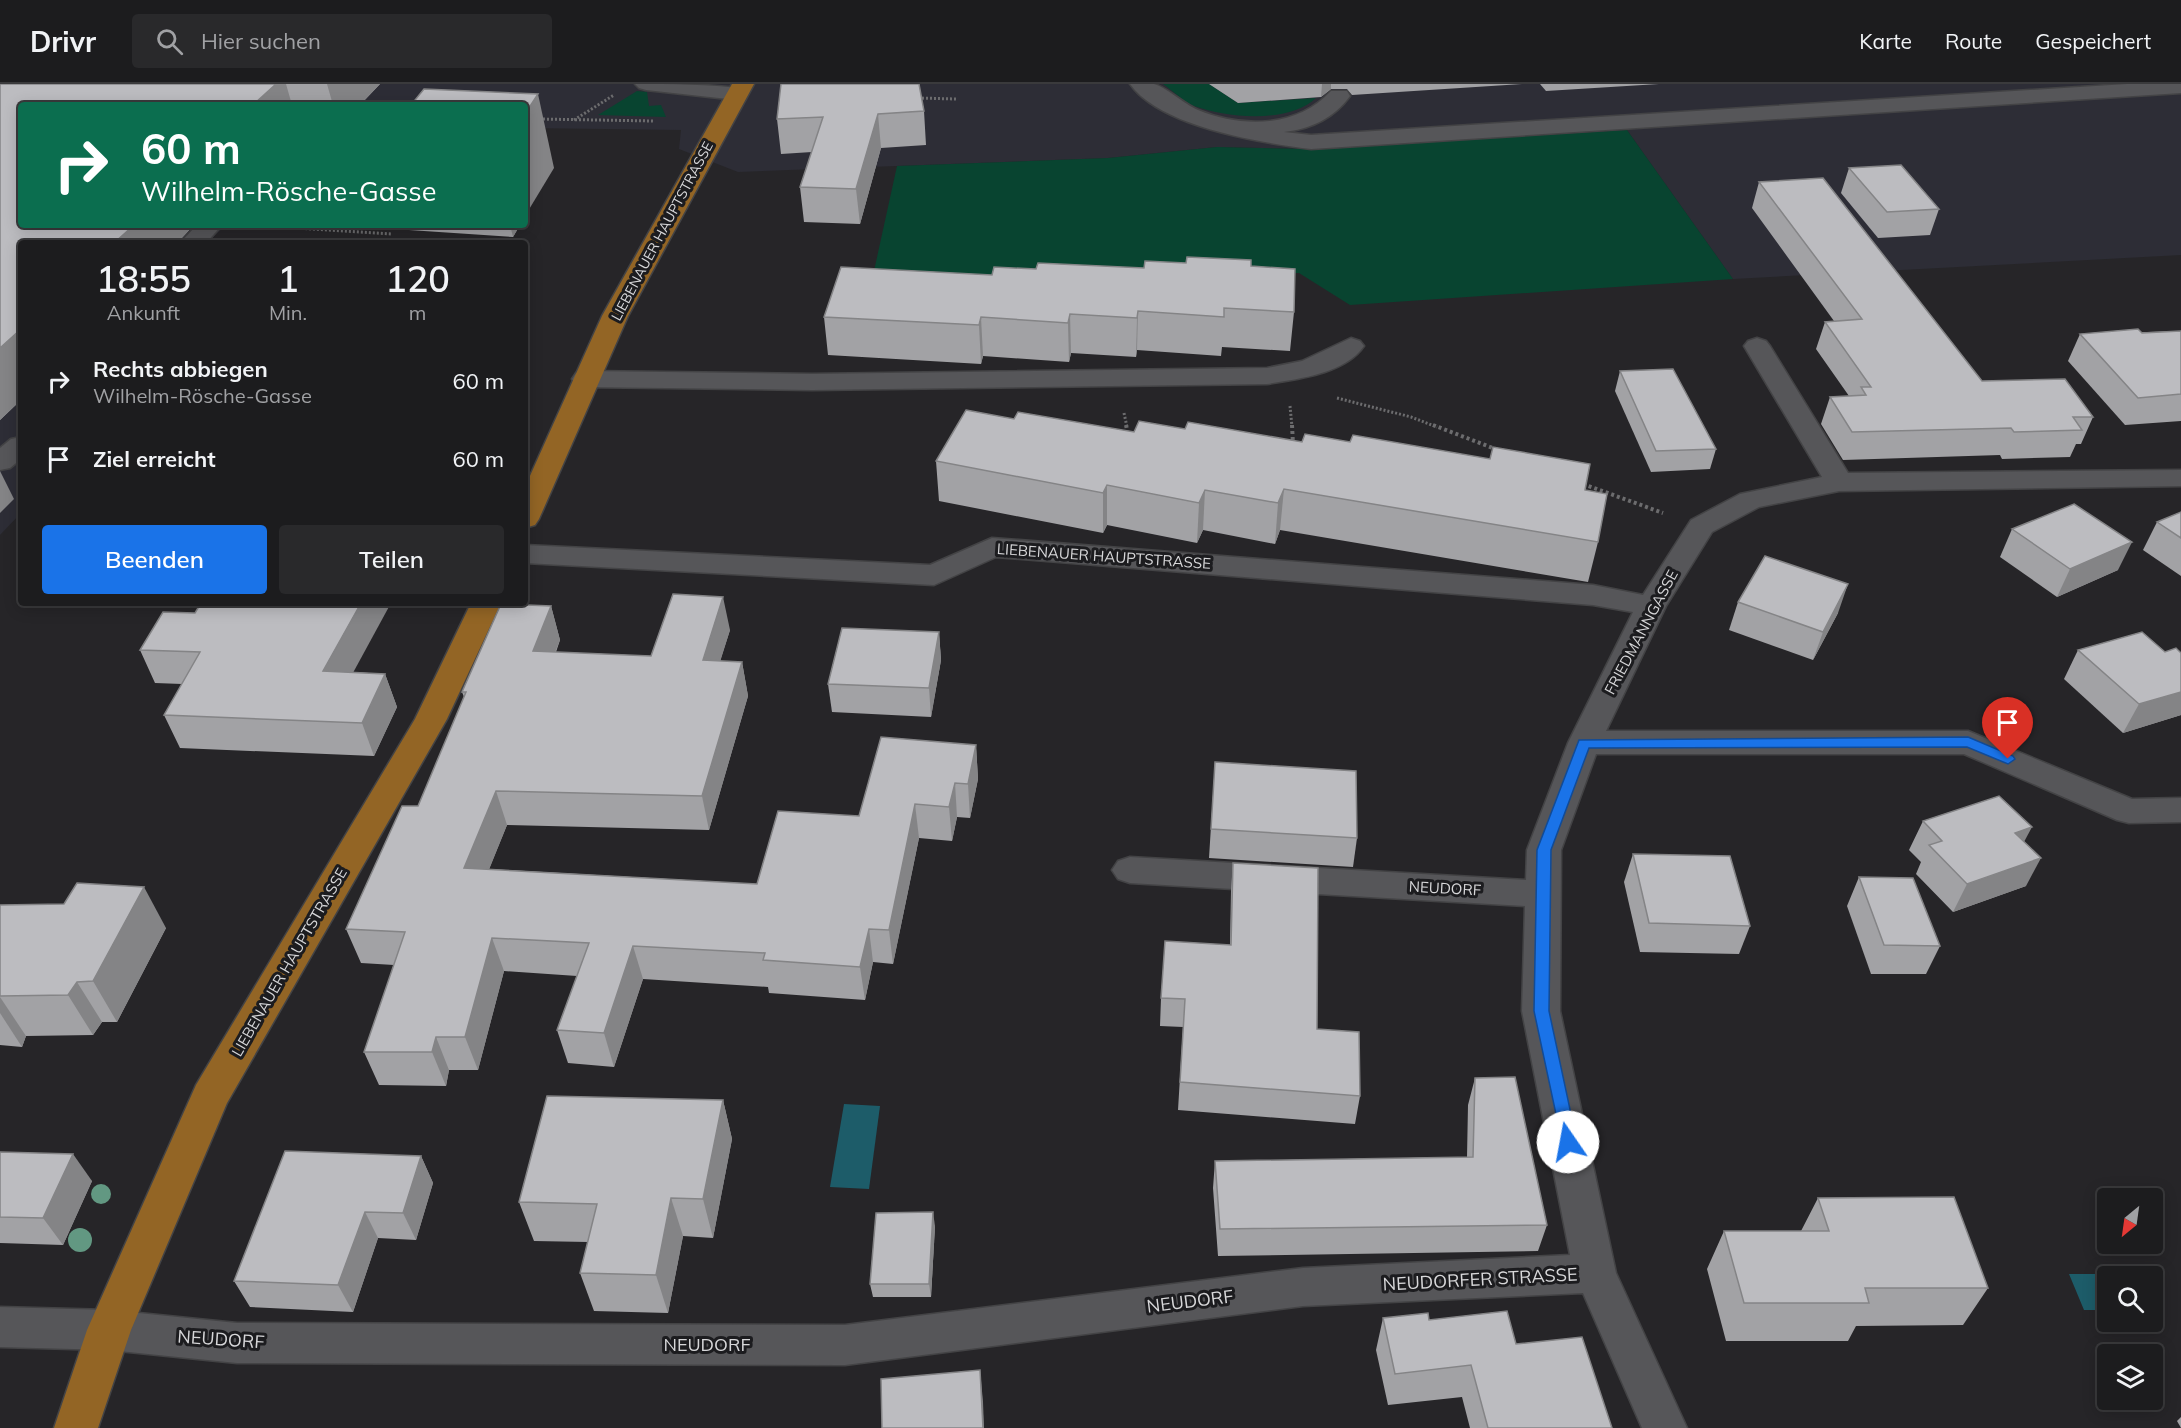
<!DOCTYPE html>
<html lang="de">
<meta charset="utf-8">
<style>
body{margin:0;font-family:Mulish,sans-serif;background:#29292b;color:#f1f3f6;height:100vh;display:flex;flex-direction:column;font-size:22px;white-space:nowrap}
*{box-sizing:border-box;margin:0}
p{font-size:20px;color:#a0a1a4}
.icon{flex:none;width:33px;height:33px;fill:none;stroke:currentColor;stroke-width:2;stroke-linecap:round;stroke-linejoin:round}
.map{position:relative;flex:1;overflow:hidden}
.sheet{position:absolute;left:18px;top:156px;width:510px;height:366px;display:flex;flex-direction:column;background:#1c1c1e;border-radius:6px;box-shadow:0 3px 15px #0003,0 0 0 2px #3a3a3c}
.sheet>*{flex:none}
.banner{position:absolute;left:18px;top:18px;width:510px;height:126px;border-radius:6px;box-shadow:0 3px 15px #0003,0 0 0 2px #3a3a3c;background:#0b6e4f;color:#fff;overflow:hidden}
.needle{width:39px;rotate:209deg}
.tools{position:absolute;left:2097px;top:1104px;display:grid;gap:12px}
.tools a{display:grid;place-items:center;width:66px;height:66px;border-radius:6px;background:#1c1c1e;box-shadow:0 3px 15px #0003,0 0 0 2px #3a3a3c;font-size:30px}
.pin{position:absolute;display:grid;place-items:center;width:51px;height:51px;color:#fff;margin:-62px -26px;border-radius:50% 50% 50% 0;rotate:-45deg;box-shadow:0 0 6px #0007}
.pin .icon{rotate:45deg}
.me{position:absolute;width:66px;margin:-33px;rotate:348deg;stroke-linejoin:round;filter:drop-shadow(0 0 4px #0008)}
.turn{display:flex;align-items:center;gap:21px;height:126px;padding:0 24px;font-size:27px}
.turn .icon{width:78px;height:78px;stroke-width:2.5}
.turn b{display:block;font-size:42px;line-height:51px}
.eta{display:flex;justify-content:space-evenly;align-items:center;height:102px;text-align:center}
.eta b{font-size:36px;font-weight:600;line-height:42px}
.cta{display:flex;gap:12px;margin-top:auto;padding:12px 24px}
.cta a{flex:1;height:69px;border-radius:6px;background:#1a73e8;color:#fff;font-size:24px;font-weight:600;line-height:69px;text-align:center}
.cta a+a{background:#29292b;color:#f1f3f6}
ul{padding:0;list-style:none}
li{display:flex;align-items:center;gap:18px;height:78px;padding:0 24px}
li div{flex:1}
li b{display:block;font-size:22px}
li em{font-style:normal}
header{display:flex;align-items:center;gap:36px;box-sizing:border-box;height:84px;padding:0 30px;background:#1c1c1e;border-bottom:2px solid #3a3a3c}
header strong{font-size:28px}
nav{display:flex;gap:33px;margin-inline-start:auto;font-size:21px}
.search{width:420px;height:54px;background:#29292b;display:flex;align-items:center;gap:15px;box-sizing:border-box;padding:0 21px;border-radius:6px;color:#a0a1a4;font-size:22px}
.map>svg:first-child{display:block}
.built{fill:#2d2d36}
.green{fill:#084430}
.water{fill:#1d5c69}
.lines{fill:none;stroke-linecap:round;stroke-linejoin:round}
.minor-casing{stroke:#434345;stroke-width:3}
.major-casing{stroke:#434345;stroke-width:3}
.path-far1{stroke:#6c6c6e;stroke-width:3;stroke-dasharray:2 2;stroke-linecap:butt}
.path{stroke:#6c6c6e;stroke-width:4;stroke-dasharray:3 3;stroke-linecap:butt}
.minor{fill:#565659;fill-rule:evenodd}
.major{fill:#936525;fill-rule:evenodd}
.tree{fill:#629882}
.wall{fill:#a2a2a5}
.shaded-wall{fill:#848486}
.building{fill:#bcbcc0;stroke:#848486;stroke-width:1.5}
.route{fill:#1a73e8;stroke:#114b97;stroke-width:1.5}
.labels{text-anchor:middle;dominant-baseline:central;stroke-width:6;stroke-linejoin:round;paint-order:stroke}
.far-street-label{font-size:14px;fill:#d7d7d9;stroke:#1c1c1f}
.street-label{font-size:15px;fill:#d7d7d9;stroke:#1c1c1f}
.near-street-label{font-size:18px;fill:#d7d7d9;stroke:#1c1c1f}
</style>
<header>
<strong>Drivr</strong>
<div class="search"><svg class="icon" aria-label="search" viewBox="0 0 24 24"><circle cx="10" cy="10" r="6"/><path d="M15 15l6 6"/></svg>Hier suchen</div>
<nav><a>Karte</a><a>Route</a><a>Gespeichert</a></nav>
</header>
<div class="map">
<svg width="2181" height="1344" viewBox="0 0 2181 1344">
<rect width="100%" height="100%" fill="#262528"/>
<polygon class="built" points="0,0 2181,0 2181,171 1733,195 1627,46 1311,65 1217,63 1108,74 738,88 679,65 681,46 525,44 525,21 21,21 21,141 226,141 207,159 21,159 21,429 0,451"/>
<g class="green">
<path d="M1163 0H1209L1238 19 1316 14C1288 40 1227 34 1194 22 1183 17 1173 7 1163 0Z"/>
<polygon points="637,7 647,8 649,22 661,21 666,33 598,31"/>
<polygon points="1627,46 1733,195 1350,221 1299,189 872,196 897,82 1108,74 1217,63 1311,65"/>
</g>
<g class="water">
<polygon points="844,1020 880,1022 869,1105 830,1103"/>
<polygon points="2069,1190 2133,1190 2134,1192 2108,1192 2107,1226 2084,1226"/>
</g>
<g class="lines">
<defs>
<g id="minor">
<path d="M635 0C671 0 709 0 745 5L748 10 745 15 737 16 646 6 639 4Z"/>
<path d="M1130 0C1137 0 1147 0 1154 0 1166 3 1184 20 1198 26 1242 44 1297 44 1331 7H1347L1350 12C1334 34 1311 45 1284 48L1311 51 2127 0H2181V9L1311 65C1263 59 1160 43 1130 0Z"/>
<polygon points="197,141 222,141 206,159 180,159"/>
<path d="M1351 254 1360 257 1364 262C1345 290 1297 295 1267 300L812 306 585 303 576 301 572 295 576 289 585 287 812 290 1267 284 1302 277Z"/>
<polygon points="1757,254 1766,257 1770,262 1848,389 2181,386 2181,402 1839,407 1759,423 1712,448 1666,522 1606,647 1968,647 2132,715 2181,714 2181,738 2129,739 2117,736 1964,670 1596,670 1561,766 1560,927 1616,1189 1687,1344 1642,1344 1583,1209 1303,1222 845,1281 237,1279 109,1266 0,1263 0,1223 109,1226 237,1239 845,1241 1303,1184 1570,1171 1522,927 1525,822 1130,799 1118,795 1112,786 1118,777 1130,773 1526,796 1527,766 1568,659 1633,528 1593,521 996,473 934,501 525,479 525,461 930,481 992,454 1593,501 1643,511 1691,436 1740,410 1822,393 1744,262 1748,257"/>
<polygon points="21,353 21,375 10,384 0,386 0,364 11,355"/>
</g>
<g id="major">
<polygon points="732,0 754,0 628,232 539,435 535,441 525,444 525,403 602,232"/>
<polygon points="471,519 501,519 447,635 227,1019 131,1246 98,1344 54,1344 87,1246 196,1001 415,635"/>
</g>
</defs>
<use href="#minor" class="minor-casing"/>
<use href="#major" class="major-casing"/>
<g class="path-far1">
<polyline points="918,14 956,15"/>
<polyline points="539,35 654,37"/>
<polyline points="574,36 614,11"/>
<polyline points="281,143 392,150"/>
<polyline points="1337,314 1411,333 1437,343"/>
<polyline points="1290,322 1292,343"/>
<polyline points="1124,329 1127,343"/>
</g>
<g class="path">
<polyline points="1126,341 1128,351"/>
<polyline points="1292,341 1293,360"/>
<polyline points="1433,341 1498,366"/>
<polyline points="1583,400 1663,429"/>
</g>
<use href="#minor" class="minor"/>
<use href="#major" class="major"/>
</g>
<g class="tree">
<circle cx="101" cy="1110" r="10"/>
<circle cx="80" cy="1156" r="12"/>
</g>
<g class="wall">
<polygon points="0,0 380,0 360,21 21,21 21,141 194,141 180,156 21,159 21,316 0,336"/>
<polygon points="1209,0 1522,0 1352,11 1347,5 1331,5 1321,13 1238,19"/>
<polygon points="1540,0 1659,0 1546,7"/>
<polygon points="924,27 926,61 881,64 860,140 804,138 800,103 812,68 781,70 777,35"/>
<polygon points="1849,84 1939,125 1930,151 1878,154 1841,109"/>
<polygon points="1759,98 1982,297 2093,333 2081,360 2076,360 2070,373 2002,375 2000,371 1843,376 1821,340 1830,313 1849,312 1816,265 1825,238 1834,237 1752,124"/>
<polygon points="393,141 520,141 513,153 394,145"/>
<polygon points="1251,183 1294,228 1290,267 1222,263 1221,272 1137,266 1136,273 1071,269 1069,278 983,272 981,280 828,271 824,233 992,191 1036,185"/>
<polygon points="2181,247 2181,337 2125,341 2068,277 2080,250"/>
<polygon points="1620,287 1716,365 1710,385 1651,388 1615,307"/>
<polygon points="1014,335 1134,348 1185,345 1302,358 1350,358 1585,406 1598,458 1588,498 1280,446 1275,460 1203,446 1197,459 1107,441 1103,449 939,417 936,377"/>
<polygon points="2181,428 2181,492 2143,466 2157,438"/>
<polygon points="2012,445 2118,486 2057,513 2000,473"/>
<polygon points="1738,518 1838,529 1813,576 1729,546"/>
<polygon points="551,522 560,556 556,568 651,572 730,546 720,577 742,578 748,612 709,746 507,741 489,785 757,800 859,732 976,661 978,695 970,734 957,733 952,757 919,754 893,880 873,878 865,916 769,909 768,903 643,895 614,983 568,979 557,946 577,892 504,887 478,986 449,986 446,1002 379,1001 364,968 394,881 361,879 346,845 418,722 464,613 462,608"/>
<polygon points="163,528 353,588 385,590 397,623 374,672 180,664 164,631 182,600 155,599 140,566"/>
<polygon points="939,548 941,576 931,633 832,628 828,600"/>
<polygon points="2078,566 2181,569 2181,631 2123,649 2064,595"/>
<polygon points="1215,678 1357,754 1353,783 1209,774"/>
<polygon points="1923,737 2024,757 2026,802 1953,828 1916,790 1921,778 1909,766"/>
<polygon points="1633,770 1750,842 1739,870 1640,868 1624,798"/>
<polygon points="1233,779 1317,945 1360,1012 1355,1040 1178,1026 1183,943 1160,942 1161,914 1230,861 1231,807"/>
<polygon points="1859,793 1940,862 1926,890 1871,890 1847,822"/>
<polygon points="0,821 166,844 117,938 102,938 93,951 26,952 22,963 0,961"/>
<polygon points="1475,994 1547,1141 1538,1167 1218,1172 1213,1104 1215,1077 1467,1073 1468,1021"/>
<polygon points="723,1016 732,1055 713,1154 683,1152 668,1229 594,1227 580,1189 588,1158 534,1157 519,1118"/>
<polygon points="0,1068 92,1097 63,1161 0,1159"/>
<polygon points="421,1072 433,1099 416,1156 378,1154 353,1228 250,1223 234,1197"/>
<polygon points="1818,1114 1988,1204 1963,1241 1856,1242 1848,1257 1726,1257 1707,1185 1724,1147 1801,1147"/>
<polygon points="935,1142 931,1213 873,1213 870,1200"/>
<polygon points="1383,1234 1429,1236 1516,1260 1612,1344 1470,1344 1462,1313 1388,1321 1376,1266"/>
<polygon points="2181,1333 2181,1344 2177,1337"/>
</g>
<g class="shaded-wall">
<polygon points="276,0 286,0 292,21 253,21"/>
<polygon points="327,0 380,0 360,21 333,21"/>
<polygon points="1322,0 1331,0 1331,5 1321,13"/>
<polygon points="538,10 554,84 525,132 525,30"/>
<polygon points="878,30 881,64 860,140 856,105"/>
<polygon points="134,141 194,141 180,156 181,159 114,159"/>
<polygon points="510,141 520,141 513,153"/>
<polygon points="1138,227 1137,266 1136,273 1137,234"/>
<polygon points="1070,230 1071,269 1069,278 1068,239"/>
<polygon points="981,233 983,272 981,280 979,241"/>
<polygon points="21,245 21,316 0,336 0,264"/>
<polygon points="0,387 14,415 0,429"/>
<polygon points="1107,401 1107,441 1103,449 1103,409"/>
<polygon points="1284,405 1280,446 1275,460 1278,419"/>
<polygon points="1205,406 1203,446 1197,459 1199,419"/>
<polygon points="2132,458 2118,486 2057,513 2070,485"/>
<polygon points="1848,500 1838,529 1813,576 1823,548"/>
<polygon points="723,513 730,546 710,610 703,576"/>
<polygon points="361,519 391,519 336,620 323,587"/>
<polygon points="551,522 560,556 542,601 533,567"/>
<polygon points="939,548 941,576 931,633 929,604"/>
<polygon points="742,578 748,612 709,746 702,712"/>
<polygon points="385,590 397,623 374,672 362,639"/>
<polygon points="2181,608 2181,631 2123,649 2139,620"/>
<polygon points="976,661 978,695 970,734 968,700"/>
<polygon points="955,699 957,733 952,757 949,723"/>
<polygon points="496,707 507,741 476,818 464,784"/>
<polygon points="915,720 919,754 893,880 889,846"/>
<polygon points="2032,743 2017,771 2015,749"/>
<polygon points="2041,774 2026,802 1953,828 1967,800"/>
<polygon points="144,803 166,844 117,938 93,897"/>
<polygon points="869,845 873,878 865,916 860,883"/>
<polygon points="492,854 504,887 478,986 465,953"/>
<polygon points="633,862 643,895 614,983 604,949"/>
<polygon points="77,898 102,938 93,951 68,911"/>
<polygon points="0,913 26,952 22,963 0,929"/>
<polygon points="436,953 449,986 446,1002 432,968"/>
<polygon points="723,1016 732,1055 713,1154 703,1115"/>
<polygon points="73,1070 92,1097 63,1161 43,1134"/>
<polygon points="421,1072 433,1099 416,1156 403,1129"/>
<polygon points="671,1114 683,1152 668,1229 656,1191"/>
<polygon points="365,1128 378,1154 353,1228 338,1201"/>
<polygon points="933,1128 935,1142 931,1213 929,1200"/>
<polygon points="980,1286 983,1318 984,1344 983,1344"/>
</g>
<g class="building">
<polygon points="0,0 276,0 253,21 21,21 21,141 134,141 114,159 21,159 21,245 0,264"/>
<polygon points="781,0 919,0 924,27 878,30 856,105 800,103 823,33 777,35"/>
<polygon points="424,5 538,10 525,30 525,21 411,21"/>
<polygon points="1901,81 1939,125 1887,128 1849,84"/>
<polygon points="1823,94 1982,297 2065,295 2093,333 2073,333 2082,346 2014,348 2011,344 1852,348 1830,313 1866,311 1861,303 1871,303 1825,238 1862,235 1759,98"/>
<polygon points="1187,173 1251,176 1251,182 1295,185 1294,228 1224,224 1224,233 1138,227 1137,234 1070,230 1068,239 981,233 979,241 824,233 841,183 992,191 994,183 1036,185 1038,179 1144,184 1145,177 1186,179"/>
<polygon points="2138,245 2142,249 2181,247 2181,310 2138,314 2080,250"/>
<polygon points="1673,285 1716,365 1656,367 1620,287"/>
<polygon points="966,326 1014,335 1018,328 1134,348 1139,337 1185,345 1188,338 1302,358 1305,350 1350,358 1353,351 1490,375 1493,363 1590,380 1585,406 1607,410 1598,458 1284,405 1278,419 1205,406 1199,419 1107,401 1103,409 936,377"/>
<polygon points="2074,420 2132,458 2070,485 2012,445"/>
<polygon points="2181,428 2181,454 2157,438"/>
<polygon points="1765,472 1848,500 1823,548 1738,518"/>
<polygon points="673,510 723,513 703,576 742,578 702,712 496,707 464,784 757,800 778,727 859,732 881,653 976,661 968,700 955,699 949,723 915,720 889,846 869,845 860,883 763,876 765,869 633,862 604,949 557,946 589,859 492,854 465,953 436,953 432,968 364,968 405,848 346,845 402,722 418,722 466,608 462,608 501,520 551,522 533,567 651,572"/>
<polygon points="201,519 361,519 323,587 385,590 362,639 164,631 200,568 140,566 163,528 195,529"/>
<polygon points="842,544 939,548 929,604 828,600"/>
<polygon points="2142,548 2165,568 2176,564 2181,569 2181,608 2139,620 2078,566"/>
<polygon points="1215,678 1356,687 1357,754 1211,745"/>
<polygon points="1999,712 2032,743 2015,749 2041,774 1967,800 1929,761 1942,757 1923,737"/>
<polygon points="1633,770 1730,772 1750,842 1649,839"/>
<polygon points="1233,779 1318,784 1317,945 1359,948 1360,1012 1180,998 1185,915 1161,914 1165,857 1231,861"/>
<polygon points="1859,793 1913,794 1940,862 1884,861"/>
<polygon points="77,799 144,803 93,897 77,898 68,911 0,912 0,821 64,820"/>
<polygon points="1515,993 1547,1141 1220,1145 1215,1077 1473,1073 1475,994"/>
<polygon points="547,1012 723,1016 703,1115 671,1114 656,1191 580,1189 597,1120 519,1118"/>
<polygon points="285,1067 421,1072 403,1129 365,1128 338,1201 234,1197"/>
<polygon points="0,1068 73,1070 43,1134 0,1133"/>
<polygon points="1954,1113 1988,1204 1865,1204 1869,1219 1744,1219 1724,1147 1829,1147 1818,1114"/>
<polygon points="933,1128 929,1200 870,1200 876,1129"/>
<polygon points="1507,1227 1516,1260 1582,1253 1612,1344 1488,1344 1471,1281 1395,1290 1383,1234 1428,1229 1429,1236"/>
<polygon points="980,1286 983,1344 882,1344 881,1295"/>
</g>
<polygon class="route" points="1968,653 2013,672 2015,675 2008,680 1967,663 1589,664 1551,766 1549,927 1577,1058 1574,1063 1563,1063 1534,927 1537,766 1579,656"/>
<g class="labels">
<g class="far-street-label">
<text transform="translate(662 147) rotate(-62)">LIEBENAUER HAUPTSTRASSE</text>
</g>
<g class="street-label">
<text transform="translate(1104 472) rotate(4)">LIEBENAUER HAUPTSTRASSE</text>
<text transform="translate(1641 548) rotate(-62)">FRIEDMANNGASSE</text>
<text transform="translate(1445 804) rotate(3)">NEUDORF</text>
<text transform="translate(289 878) rotate(-60)">LIEBENAUER HAUPTSTRASSE</text>
</g>
<g class="near-street-label">
<text transform="translate(1480 1195) rotate(-3)">NEUDORFER STRASSE</text>
<text transform="translate(1190 1217) rotate(-7)">NEUDORF</text>
<text transform="translate(221 1255) rotate(4)">NEUDORF</text>
<text x="707" y="1260">NEUDORF</text>
</g>
</g>
</svg>
<div class="tools">
<a><svg class="needle" viewBox="-14 -14 28 28"><path d="M0-13l5 13h-10z" fill="#e53935"/><path d="M0 13l5-13h-10z" fill="#a0a1a4"/></svg></a>
<a><svg class="icon" aria-label="search" viewBox="0 0 24 24"><circle cx="10" cy="10" r="6"/><path d="M15 15l6 6"/></svg></a>
<a><svg class="icon" aria-label="layers" viewBox="0 0 24 24"><path d="M12 4l9 5-9 5-9-5zM3 14l9 5 9-5"/></svg></a>
</div>
<div class="pin" style="left:2008px;top:675px;background:#d93025"><svg class="icon" aria-label="arrive" viewBox="0 0 24 24"><path d="M6 21V4h12l-3 4 3 4H6"/></svg></div>
<svg class="me" style="left:1568px;top:1058px" viewBox="-20 -20 40 40"><circle r="19" fill="#fff"/><path d="M0-13L10 11 0 6-10 11z" fill="#1a73e8"/></svg>
<div class="banner">
<div class="turn"><svg class="icon" aria-label="right" viewBox="0 0 24 24"><path d="M7 20v-9h11M14 6l5 5-5 5"/></svg><div><b>60 m</b>Wilhelm-Rösche-Gasse</div></div>
</div>
<section class="sheet">
<div class="eta">
<div><b>18:55</b><p>Ankunft</p></div>
<div><b>1</b><p>Min.</p></div>
<div><b>120</b><p>m</p></div>
</div>
<ul>
<li><svg class="icon" aria-label="right" viewBox="0 0 24 24"><path d="M7 20v-9h11M14 6l5 5-5 5"/></svg><div><b>Rechts abbiegen</b><p>Wilhelm-Rösche-Gasse</p></div><em>60 m</em></li>
<li><svg class="icon" aria-label="arrive" viewBox="0 0 24 24"><path d="M6 21V4h12l-3 4 3 4H6"/></svg><div><b>Ziel erreicht</b></div><em>60 m</em></li>
</ul>
<div class="cta"><a>Beenden</a><a>Teilen</a></div>
</section>
</div>
